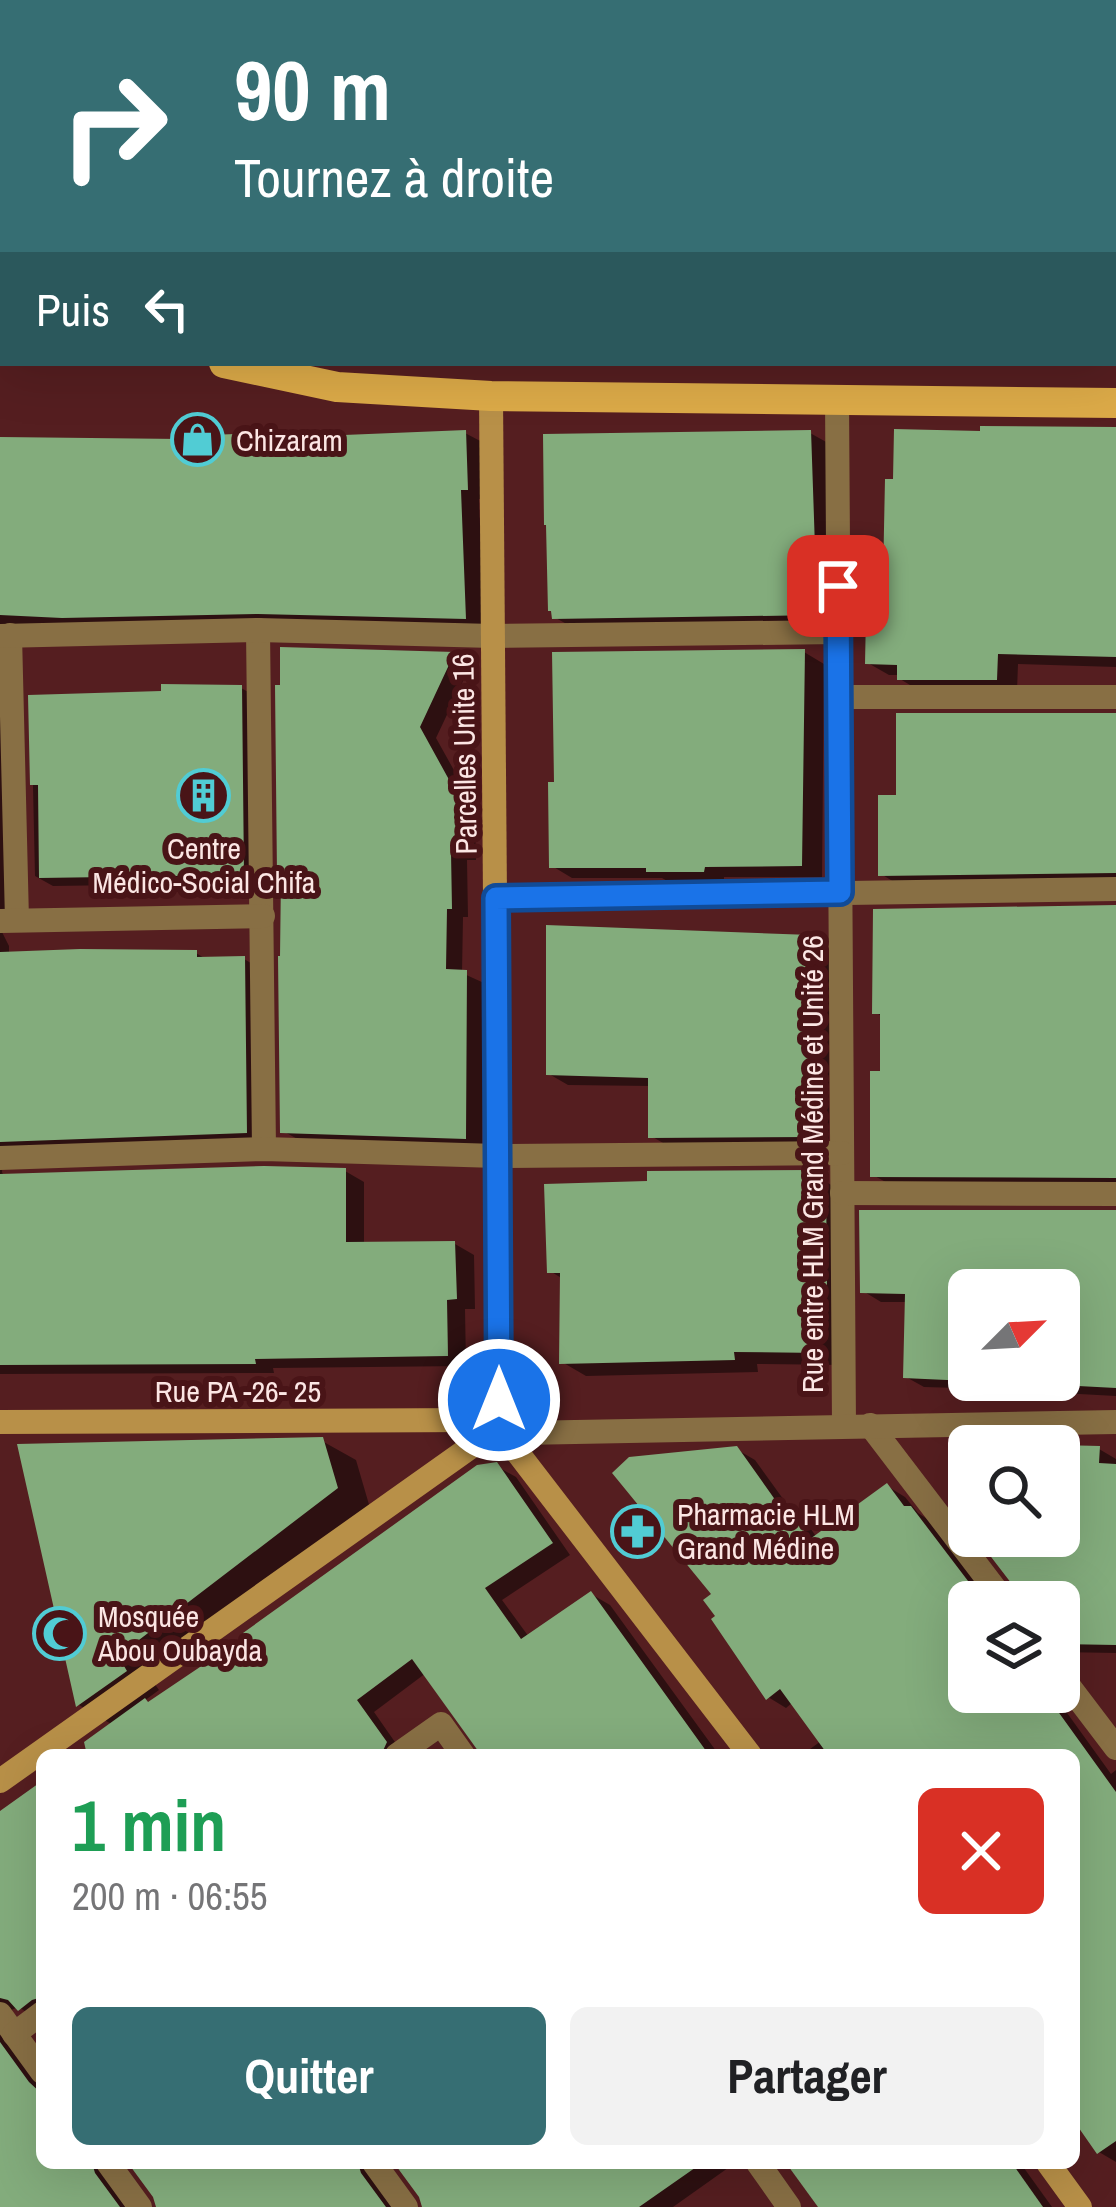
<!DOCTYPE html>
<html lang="fr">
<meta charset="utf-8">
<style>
body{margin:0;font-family:"Archivo Narrow",sans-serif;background:#f2f2f2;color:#202124;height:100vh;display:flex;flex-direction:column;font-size:45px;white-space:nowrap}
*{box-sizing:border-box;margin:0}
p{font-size:39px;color:#757577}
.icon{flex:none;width:66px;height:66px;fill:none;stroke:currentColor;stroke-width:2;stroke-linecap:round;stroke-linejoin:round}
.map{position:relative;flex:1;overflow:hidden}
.side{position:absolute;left:36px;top:1749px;width:1044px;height:420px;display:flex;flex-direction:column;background:#fff;border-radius:18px;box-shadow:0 12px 48px #0002}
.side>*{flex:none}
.hud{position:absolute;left:0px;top:0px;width:1116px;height:366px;box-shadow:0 12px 48px #0002;background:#366e73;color:#fff;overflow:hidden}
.needle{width:78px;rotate:66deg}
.buttons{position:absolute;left:948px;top:1269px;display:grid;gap:24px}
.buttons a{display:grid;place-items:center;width:132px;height:132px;border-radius:18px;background:#fff;box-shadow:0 12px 48px #0002;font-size:60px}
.pin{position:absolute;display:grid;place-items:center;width:102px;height:102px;color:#fff;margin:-51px;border-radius:24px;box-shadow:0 6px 18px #0006}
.me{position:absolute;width:132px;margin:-66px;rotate:0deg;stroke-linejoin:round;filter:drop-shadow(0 0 9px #0008)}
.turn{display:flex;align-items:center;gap:42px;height:252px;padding:0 36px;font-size:54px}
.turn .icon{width:156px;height:156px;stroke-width:2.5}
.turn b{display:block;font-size:84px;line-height:102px}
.then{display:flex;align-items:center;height:114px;padding:0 36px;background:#0003;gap:24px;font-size:45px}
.round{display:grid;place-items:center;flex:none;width:126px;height:126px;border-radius:18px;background:#f2f2f2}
.overview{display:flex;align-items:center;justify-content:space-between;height:204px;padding:0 36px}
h1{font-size:72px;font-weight:700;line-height:90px;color:#1e9e55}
.button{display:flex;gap:24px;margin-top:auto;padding:24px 36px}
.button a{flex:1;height:138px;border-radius:18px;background:#366e73;color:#fff;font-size:48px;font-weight:700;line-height:138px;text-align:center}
.button a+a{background:#f2f2f2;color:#202124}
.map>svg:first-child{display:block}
.shadow{fill:#0007;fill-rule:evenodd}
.building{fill:#83ac7c}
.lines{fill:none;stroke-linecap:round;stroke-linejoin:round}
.street{stroke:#886f44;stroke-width:24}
.secondary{stroke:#b89048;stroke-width:24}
.primary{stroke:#dcaa48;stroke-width:30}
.highway{stroke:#fec046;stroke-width:36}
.route-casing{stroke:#114b97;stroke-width:30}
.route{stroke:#1a73e8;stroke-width:21}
.labels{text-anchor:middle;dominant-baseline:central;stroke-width:12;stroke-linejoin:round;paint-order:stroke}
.poi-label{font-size:30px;fill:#fce6e4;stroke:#491417;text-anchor:start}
.street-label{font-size:30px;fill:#fce6e4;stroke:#491417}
</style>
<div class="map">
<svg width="1116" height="2207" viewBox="0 0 1116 2207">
<rect width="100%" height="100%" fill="#551e20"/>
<g class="shadow">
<polygon points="1116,431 1116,667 1018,664 1017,691 920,691 900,679 900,675 889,675 868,663 868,619 858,613 886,581"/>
<polygon points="465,433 484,443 486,499 479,499 484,628 14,624 17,887 2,932 9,946 9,954 196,953 206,959 244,959 263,970 265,1142 3,1162 2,1172 4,1177 345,1171 364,1182 364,1245 455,1244 474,1255 475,1309 465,1309 466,1366 273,1368 274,1373 0,1374 0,441 344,438"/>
<polygon points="810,433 828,443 838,623 572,627 554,617"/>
<polygon points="283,650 454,655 471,664 436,738 475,808 476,860 467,860 468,917 463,917 462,973 484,983 482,1147 301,1141 283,1131"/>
<polygon points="804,652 824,664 822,877 724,877 724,883 669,882 662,878 572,878 552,866 557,785"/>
<polygon points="241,688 259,698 261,883 53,886 35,876 31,698"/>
<polygon points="1116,716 1116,881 899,885 881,874 899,798"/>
<polygon points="1116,909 1116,1186 891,1185 873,1175 883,1074 883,1017 875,1012"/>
<polygon points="810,938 829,949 829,1146 670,1147 651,1136 651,1086 568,1085 549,1074"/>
<polygon points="810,1173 849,1195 845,1365 757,1364 758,1372 586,1376 562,1362 563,1279 550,1271"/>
<path d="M1116 1213V1396L1042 1392V1396L969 1394 958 1388 924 1387 906 1377 908 1302H881L863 1291ZM969 1290H1059V1380H969Z"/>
<polygon points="322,1441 356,1460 370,1508 149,1676 159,1690 144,1701 149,1704 496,1466 516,1477 570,1555 502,1600 529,1637 591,1594 610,1605 719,1755 482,1755 426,1673 374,1712 404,1755 83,1755 113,1725 79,1705 21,1447"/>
<polygon points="1059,1448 1099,1449 1116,1459 1116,1653 1059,1652 1059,1602 1024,1602 1024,1598 978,1536 1059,1536"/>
<polygon points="736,1449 755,1460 799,1521 811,1529 817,1538 887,1486 905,1497 918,1513 929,1520 992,1602 969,1602 969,1692 1052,1692 1111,1774 1116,1770 1116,2162 1099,2152 1074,2116 1074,1755 809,1755 806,1752 821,1741 793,1702 786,1708 768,1697 715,1595"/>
<polygon points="969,1450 969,1523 959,1509 962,1509 955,1456"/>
<polygon points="42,1784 42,2017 39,2019 18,2007 9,2011 5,2037 42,2090 42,2163 115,2163 128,2207 0,2207 0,1818"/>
<polygon points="131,2163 381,2163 394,2207 158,2207 157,2197"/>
<polygon points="397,2163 735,2163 673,2207 424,2207 423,2197"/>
<polygon points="789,2163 1016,2163 1024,2168 1052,2207 821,2207"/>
</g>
<g class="building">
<polygon points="980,426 1116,427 1116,657 998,654 997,680 897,680 897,665 865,664 866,614 855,614 855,577 883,578 885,479 893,479 894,429 980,431"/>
<polygon points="466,430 468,490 461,490 466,619 258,614 62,618 0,615 0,437 181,439 181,436 236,434 344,435"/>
<polygon points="811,430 816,577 822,577 822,615 552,619 551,611 548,611 546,525 544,525 543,434"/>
<polygon points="280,647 455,652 420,727 458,796 459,852 451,852 452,909 447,909 446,969 467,970 466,1139 280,1133 278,956 280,956 281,875 277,875 275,685 280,685"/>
<polygon points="805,649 802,866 705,867 704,872 646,872 646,868 549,868 548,782 554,782 552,652"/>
<polygon points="161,684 242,685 244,875 39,878 38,785 30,785 28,695 161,691"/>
<polygon points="896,713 1116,713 1116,873 878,876 878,795 896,795"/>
<polygon points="1116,905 1116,1178 870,1177 870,1071 880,1071 880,1014 872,1014 873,909"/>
<polygon points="546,925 811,935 811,1137 648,1138 648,1078 546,1075"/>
<polygon points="80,949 197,950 197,957 245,956 247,1133 0,1142 0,952"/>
<polygon points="264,1166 346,1168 346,1242 455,1241 457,1299 447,1300 448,1356 255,1359 256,1364 0,1365 0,1174"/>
<polygon points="811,1170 811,1178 826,1178 827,1292 822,1292 822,1353 734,1352 735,1360 559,1364 560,1273 547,1273 544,1184 647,1181 647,1171"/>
<polygon points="859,1210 1116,1210 1116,1388 1059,1385 1059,1290 969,1290 969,1381 903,1378 905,1294 860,1293"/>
<polygon points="323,1437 338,1488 118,1656 127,1671 76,1707 17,1444"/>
<polygon points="1059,1445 1100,1446 1099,1463 1116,1464 1116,1645 1059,1644 1059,1602 1021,1602 1018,1592 975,1536 1059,1536"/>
<polygon points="737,1446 788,1518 793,1515 810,1539 887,1483 904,1506 911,1506 984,1602 969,1602 969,1692 1044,1692 1116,1792 1116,2141 1097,2154 1074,2121 1074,1755 828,1755 780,1689 766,1700 711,1619 715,1616 703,1600 711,1594 612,1473 629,1457"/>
<polygon points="497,1462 553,1543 485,1588 521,1639 591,1591 709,1755 481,1755 412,1659 357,1700 387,1742 381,1755 87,1755 84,1742 145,1698 148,1702 246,1636 243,1633 477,1465"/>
<polygon points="42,1781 42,1997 32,2000 18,2011 8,2000 0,1998 0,1811"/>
<polygon points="0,2042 29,2082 42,2094 42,2163 92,2163 95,2173 120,2207 0,2207"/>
<polygon points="128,2163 358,2163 361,2173 386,2207 156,2207 153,2197"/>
<polygon points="394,2163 702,2163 639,2207 422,2207 419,2197"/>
<polygon points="786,2163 1012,2163 1043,2207 818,2207"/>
</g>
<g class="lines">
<g class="street">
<polyline points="837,399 844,1425"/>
<polyline points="258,630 264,1149"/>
<polyline points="10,635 17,920"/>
<polyline points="0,636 258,630 493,636 838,632"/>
<polyline points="839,697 1116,697"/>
<polyline points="496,898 1116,889"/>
<polyline points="1,921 263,916"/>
<polyline points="0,1158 264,1149 497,1156 842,1153"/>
<polyline points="842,1193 1116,1194"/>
<polyline points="870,1425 1005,1602"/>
<polyline points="521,1433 1116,1422"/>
<polyline points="1059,1673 1116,1748"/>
<polyline points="397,1755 441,1724 463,1755"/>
<polyline points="0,2014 42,2072"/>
<polyline points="14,2034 42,2013"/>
<polyline points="108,2163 140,2207"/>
<polyline points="374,2163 406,2207"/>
<polyline points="758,2163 789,2207"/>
</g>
<g class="secondary">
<polyline points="0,101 3,105"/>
<polyline points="491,396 499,1400"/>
<circle cx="500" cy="1423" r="23"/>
<polyline points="0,1422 477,1420"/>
<polyline points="511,1444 750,1755"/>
<polyline points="0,1781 482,1439"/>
<polyline points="1048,2163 1080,2207"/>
</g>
<g class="primary">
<polyline points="1113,45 1116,45"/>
<polyline points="0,144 3,143"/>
<polyline points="0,328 3,327"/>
<polyline points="224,363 337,387 491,396 1116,403"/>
</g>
<g class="highway">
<polyline points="1113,193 1116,193"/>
<polyline points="0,200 3,200"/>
<polyline points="0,250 3,250"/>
<polyline points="1113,251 1116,251"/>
</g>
</g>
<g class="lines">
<defs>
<polyline id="route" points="499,1400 496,898 840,892 838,586"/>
</defs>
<use href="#route" class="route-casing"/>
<use href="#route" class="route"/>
</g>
<defs>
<symbol id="shop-ring" viewBox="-11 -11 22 22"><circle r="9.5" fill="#491417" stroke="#51ccd4" stroke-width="1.5"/><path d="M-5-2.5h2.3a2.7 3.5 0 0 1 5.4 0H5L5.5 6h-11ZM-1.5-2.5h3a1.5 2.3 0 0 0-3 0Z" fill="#51ccd4"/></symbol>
<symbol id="building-ring" viewBox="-11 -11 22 22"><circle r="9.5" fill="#491417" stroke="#51ccd4" stroke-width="1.5"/><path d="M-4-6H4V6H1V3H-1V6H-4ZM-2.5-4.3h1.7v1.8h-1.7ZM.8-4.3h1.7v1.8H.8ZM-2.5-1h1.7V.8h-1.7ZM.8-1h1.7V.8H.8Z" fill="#51ccd4"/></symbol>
<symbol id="pharmacy-ring" viewBox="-11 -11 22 22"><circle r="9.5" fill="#491417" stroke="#51ccd4" stroke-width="1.5"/><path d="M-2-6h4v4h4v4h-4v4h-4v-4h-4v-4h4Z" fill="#51ccd4"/></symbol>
<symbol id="mosque-ring" viewBox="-11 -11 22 22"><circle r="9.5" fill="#491417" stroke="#51ccd4" stroke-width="1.5"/><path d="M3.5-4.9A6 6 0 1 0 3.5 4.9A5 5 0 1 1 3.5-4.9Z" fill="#51ccd4"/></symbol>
</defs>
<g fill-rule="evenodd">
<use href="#shop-ring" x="168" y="410" width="59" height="59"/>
<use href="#building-ring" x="174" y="766" width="59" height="59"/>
<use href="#pharmacy-ring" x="608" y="1502" width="59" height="59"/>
<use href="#mosque-ring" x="30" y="1604" width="59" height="59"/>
</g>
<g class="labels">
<g class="poi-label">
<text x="236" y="440">Chizaram</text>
<text x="204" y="848" text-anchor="middle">Centre<tspan x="204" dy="34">Médico-Social Chifa</tspan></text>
<text x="677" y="1514">Pharmacie HLM<tspan x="677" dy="34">Grand Médine</tspan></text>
<text x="98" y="1616">Mosquée<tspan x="98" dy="34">Abou Oubayda</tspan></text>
</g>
<g class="street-label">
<text transform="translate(464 754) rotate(-91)">Parcelles Unite 16</text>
<text transform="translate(812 1164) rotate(-90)">Rue entre HLM Grand Médine et Unité 26</text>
<text x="238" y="1391">Rue PA -26- 25</text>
</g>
</g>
</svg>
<div class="buttons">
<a><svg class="needle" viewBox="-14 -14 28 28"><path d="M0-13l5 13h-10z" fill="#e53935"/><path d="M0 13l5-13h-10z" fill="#757577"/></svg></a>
<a><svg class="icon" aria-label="search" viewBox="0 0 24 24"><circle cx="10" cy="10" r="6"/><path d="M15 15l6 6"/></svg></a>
<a><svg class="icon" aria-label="layers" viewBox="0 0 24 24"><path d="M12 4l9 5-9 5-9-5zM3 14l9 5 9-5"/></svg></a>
</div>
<div class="pin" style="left:838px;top:586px;background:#d93025"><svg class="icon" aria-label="arrive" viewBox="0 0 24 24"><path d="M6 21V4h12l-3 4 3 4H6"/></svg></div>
<svg class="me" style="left:499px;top:1400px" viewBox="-20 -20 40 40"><circle r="17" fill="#1a73e8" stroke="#fff" stroke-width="3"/><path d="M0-11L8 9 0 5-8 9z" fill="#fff"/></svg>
<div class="hud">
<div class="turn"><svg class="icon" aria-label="right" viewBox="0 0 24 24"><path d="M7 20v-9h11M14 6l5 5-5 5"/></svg><div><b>90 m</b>Tournez à droite</div></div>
<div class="then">Puis<svg class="icon" aria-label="left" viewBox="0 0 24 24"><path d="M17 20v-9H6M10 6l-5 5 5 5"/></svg></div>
</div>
<section class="side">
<div class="overview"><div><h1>1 min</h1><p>200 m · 06:55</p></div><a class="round" style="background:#d93025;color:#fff"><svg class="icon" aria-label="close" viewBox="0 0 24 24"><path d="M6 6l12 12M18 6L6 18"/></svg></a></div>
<div class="button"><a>Quitter</a><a>Partager</a></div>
</section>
</div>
